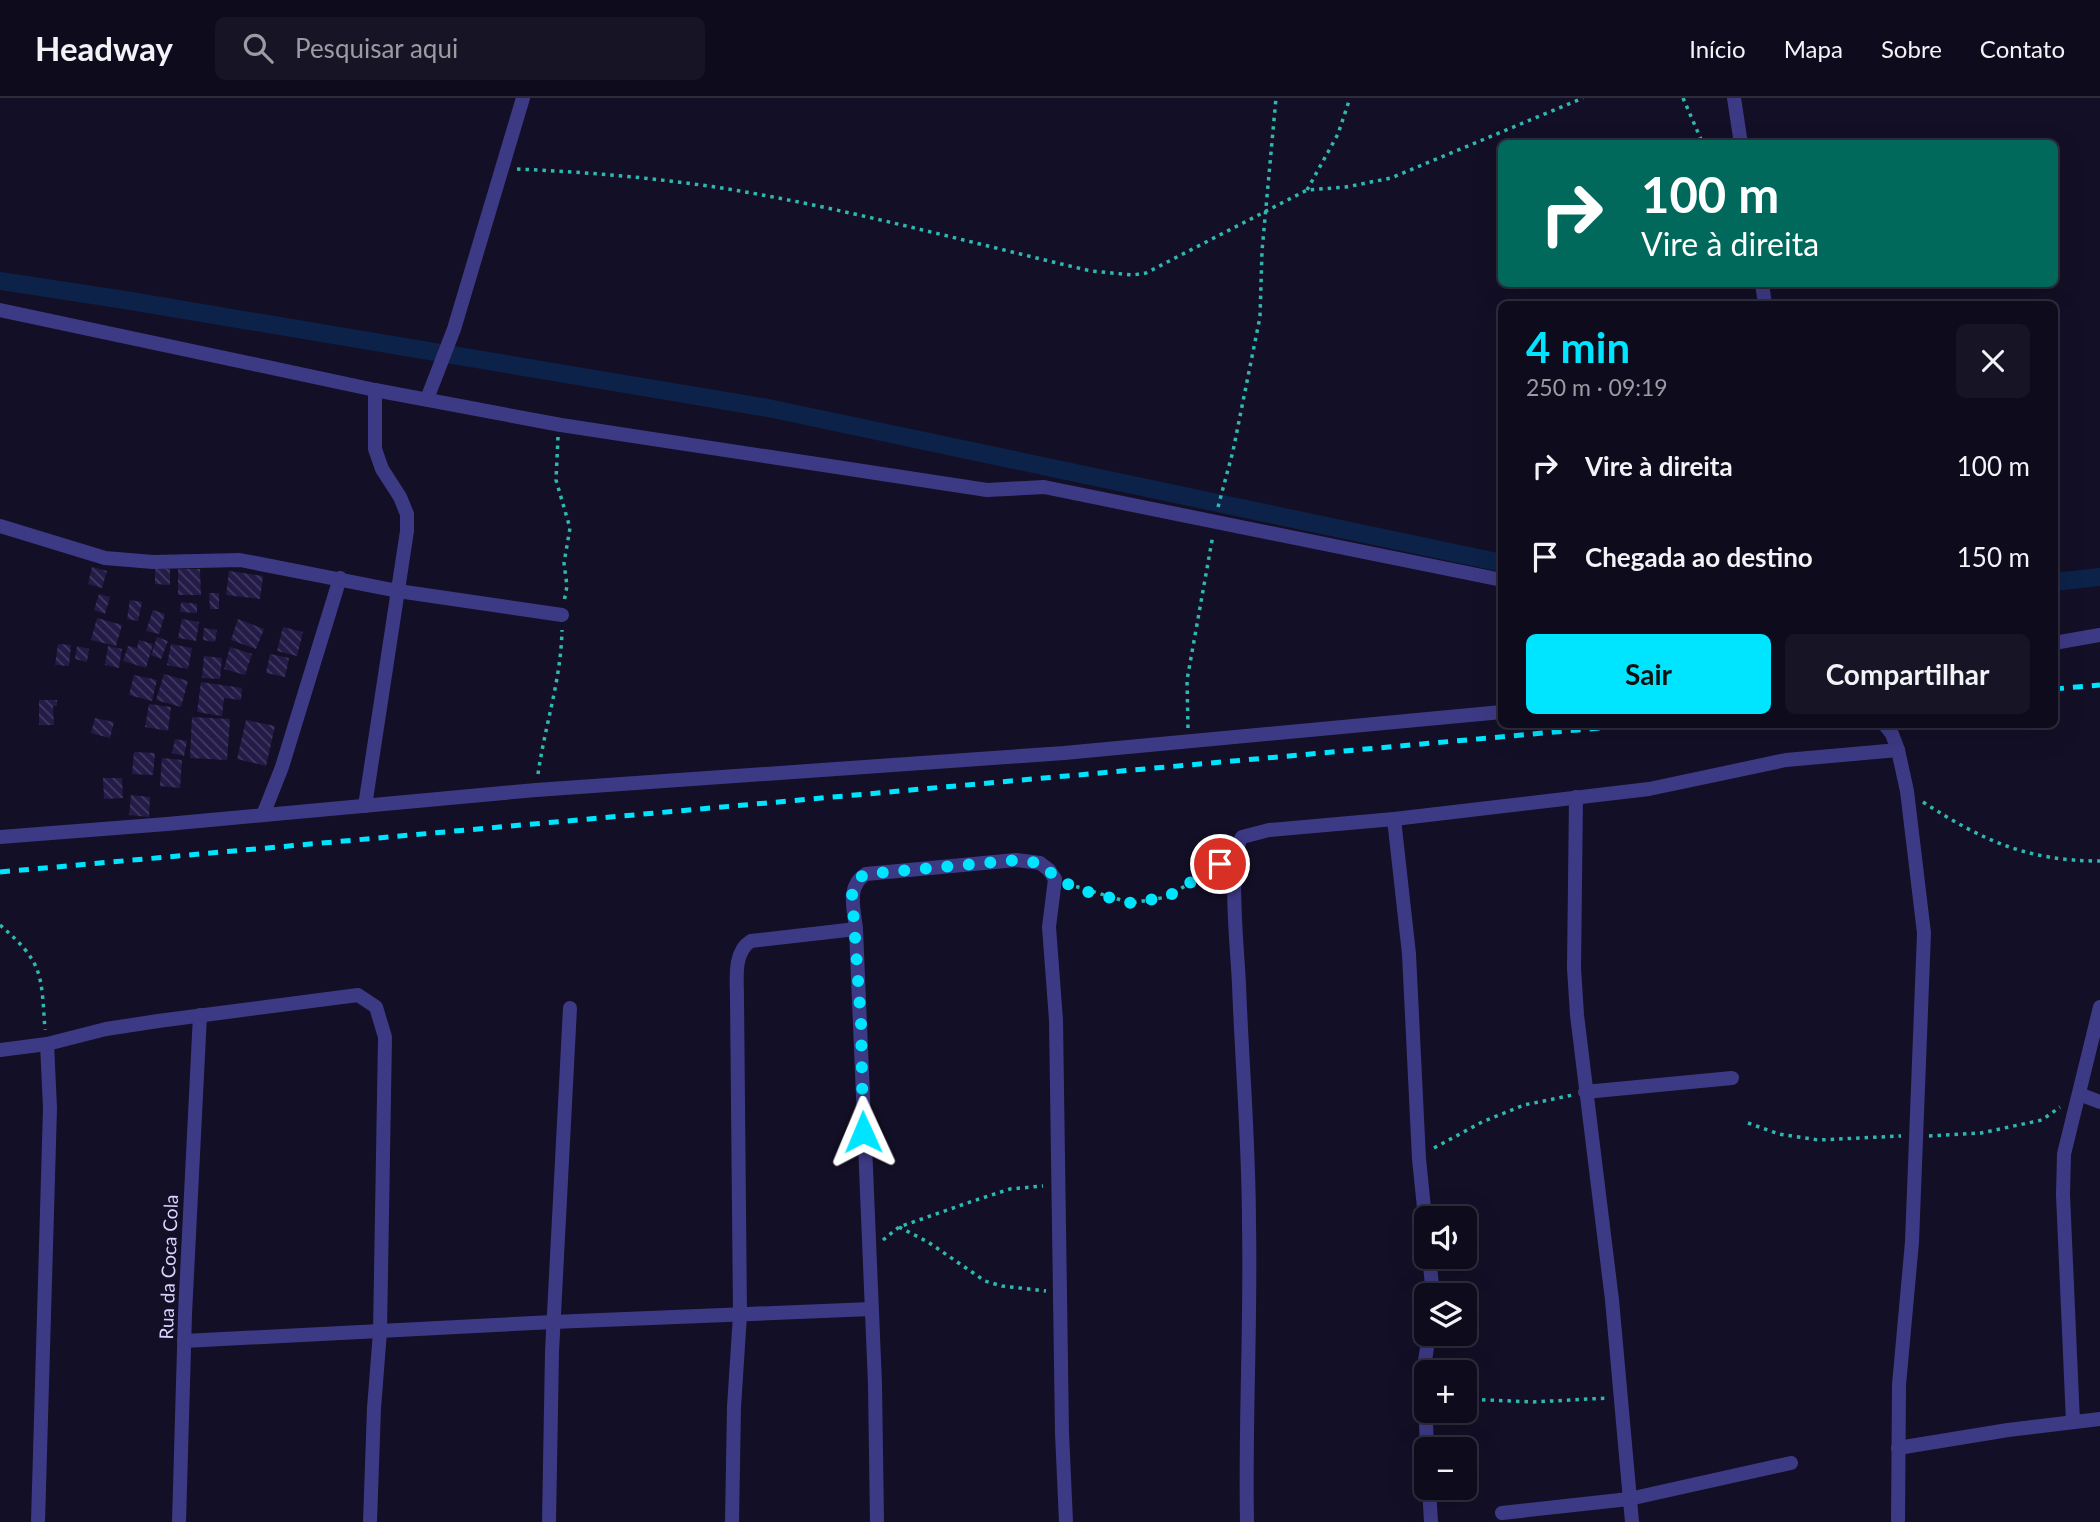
<!DOCTYPE html>
<html lang="pt">
<meta charset="utf-8">
<style>
body{margin:0;font-family:Lato,sans-serif;background:#171425;color:#f1f3f6;height:100vh;display:flex;flex-direction:column;font-size:26px;white-space:nowrap}
*{box-sizing:border-box;margin:0}
p{font-size:23px;color:#9b9ba3}
.icon{flex:none;width:38px;height:38px;fill:none;stroke:currentColor;stroke-width:2;stroke-linecap:round;stroke-linejoin:round}
.map{position:relative;flex:1;overflow:hidden}
.details{position:absolute;left:1498px;top:203px;width:560px;height:427px;display:flex;flex-direction:column;background:#0e0b1c;border-radius:10px;box-shadow:0 7px 28px #0002,0 0 0 2px #2e2b3b}
.details>*{flex:none}
.banner{position:absolute;left:1498px;top:42px;width:560px;height:147px;border-radius:10px;box-shadow:0 7px 28px #0002,0 0 0 2px #2e2b3b;background:#00695c;color:#fff;overflow:hidden}
.controls{position:absolute;left:1414px;top:1108px;display:grid;gap:14px}
.controls a{display:grid;place-items:center;width:63px;height:63px;border-radius:10px;background:#0e0b1c;box-shadow:0 7px 28px #0002,0 0 0 2px #2e2b3b;font-size:35px}
.pin{position:absolute;display:grid;place-items:center;width:60px;height:60px;color:#fff;margin:-30px;border:4px solid #fff;border-radius:50%;box-shadow:0 2px 7px #0007}
.me{position:absolute;width:77px;margin:-38px;rotate:359deg;stroke-linejoin:round;filter:drop-shadow(0 0 5px #0008)}
.turn{display:flex;align-items:center;gap:24px;height:147px;padding:0 28px;font-size:32px}
.turn .icon{width:91px;height:91px;stroke-width:2.5}
.turn b{display:block;font-size:49px;line-height:60px}
.round{display:grid;place-items:center;flex:none;width:74px;height:74px;border-radius:10px;background:#171425}
.overview{display:flex;align-items:center;justify-content:space-between;height:119px;padding:0 28px}
h1{font-size:42px;font-weight:700;line-height:52px;color:#00e5ff}
.action{display:flex;gap:14px;margin-top:auto;padding:14px 28px}
.action a{flex:1;height:80px;border-radius:10px;background:#00e5ff;color:#111;font-size:28px;font-weight:700;line-height:80px;text-align:center}
.action a+a{background:#171425;color:#f1f3f6}
ul{padding:0;list-style:none}
li{display:flex;align-items:center;gap:21px;height:91px;padding:0 28px}
li div{flex:1}
li b{display:block;font-size:26px}
li em{font-style:normal}
header{display:flex;align-items:center;gap:42px;box-sizing:border-box;height:98px;padding:0 35px;background:#0e0b1c;border-bottom:2px solid #2e2b3b}
header strong{font-size:33px}
nav{display:flex;gap:38px;margin-inline-start:auto;font-size:24px}
.search{width:490px;height:63px;background:#171425;display:flex;align-items:center;gap:18px;box-sizing:border-box;padding:0 24px;border-radius:10px;color:#9b9ba3;font-size:26px}
.map>svg:first-child{display:block}
.lines{fill:none;stroke-linecap:round;stroke-linejoin:round}
.canal{stroke:#0c2248;stroke-width:18}
.building{fill:url(#building-back-hatch)}
.path{stroke:#2fb8b0;stroke-width:3.5;stroke-dasharray:3.5 5;stroke-linecap:butt}
.street{stroke:#3d3a85;stroke-width:14}
.rail{stroke:#00e5ff;stroke-width:5;stroke-dasharray:10 9;stroke-linecap:butt}
.route{stroke:#00e5ff;stroke-width:12;stroke-dasharray:0 21.6}
.labels{text-anchor:middle;dominant-baseline:central;stroke-width:7;stroke-linejoin:round;paint-order:stroke}
.street-label{font-size:19px;fill:#d9d4ff;stroke:#130f26}
</style>
<header>
<strong>Headway</strong>
<div class="search"><svg class="icon" aria-label="search" viewBox="0 0 24 24"><circle cx="10" cy="10" r="6"/><path d="M15 15l6 6"/></svg>Pesquisar aqui</div>
<nav><a>Início</a><a>Mapa</a><a>Sobre</a><a>Contato</a></nav>
</header>
<div class="map">
<svg width="2100" height="1424" viewBox="0 0 2100 1424">
<defs>
<pattern id="building-back-hatch" width="6" height="6" patternUnits="userSpaceOnUse" patternTransform="scale(1.75)"><rect width="6" height="6" fill="#241b47"/><path d="M-1 5l2 2M0 0l6 6M5-1l2 2" fill="none" stroke="#433b63"/></pattern>
</defs>
<rect width="100%" height="100%" fill="#130f26"/>
<g class="lines">
<g class="canal">
<polyline points="0,183 125,202 768,310 1502,465"/>
<polyline points="2054,484 2100,479"/>
</g>
</g>
<g class="building">
<polygon points="92,469 107,473 102,490 88,486"/>
<polygon points="155,470 170,471 170,487 155,486"/>
<polygon points="178,471 200,471 201,497 178,497"/>
<polygon points="229,473 263,478 260,501 226,497"/>
<polygon points="209,495 219,495 219,511 210,511"/>
<polygon points="99,496 110,499 105,516 94,512"/>
<polygon points="130,502 142,504 138,523 127,521"/>
<polygon points="181,504 197,506 197,515 180,514"/>
<polygon points="153,512 165,516 159,536 146,533"/>
<polygon points="97,520 122,527 116,548 91,542"/>
<polygon points="182,521 199,524 196,543 178,540"/>
<polygon points="238,521 264,531 256,551 231,542"/>
<polygon points="283,529 303,534 297,558 277,553"/>
<polygon points="204,530 217,532 215,544 203,542"/>
<polygon points="157,539 168,543 161,561 151,557"/>
<polygon points="139,542 153,546 146,570 123,563 128,548 137,550"/>
<polygon points="58,546 71,547 69,568 55,567"/>
<polygon points="171,546 192,550 188,571 167,567"/>
<polygon points="77,548 89,551 87,564 75,561"/>
<polygon points="108,548 122,551 119,570 105,567"/>
<polygon points="230,549 252,556 245,577 224,571"/>
<polygon points="270,556 289,560 285,579 266,575"/>
<polygon points="204,558 222,560 220,581 202,580"/>
<polygon points="164,576 188,583 181,609 156,602"/>
<polygon points="134,577 157,582 152,603 129,597"/>
<polygon points="201,584 242,590 241,602 224,600 222,618 197,614"/>
<polygon points="39,602 57,602 57,608 53,608 54,627 39,627"/>
<polygon points="149,606 171,609 168,633 145,629"/>
<polygon points="192,619 230,621 227,662 190,660"/>
<polygon points="95,620 114,624 110,640 91,635"/>
<polygon points="246,622 275,628 266,668 237,661"/>
<polygon points="175,641 187,643 184,658 172,655"/>
<polygon points="134,654 155,655 153,677 132,676"/>
<polygon points="162,660 182,662 180,690 160,688"/>
<polygon points="103,680 122,680 123,700 104,701"/>
<polygon points="131,697 150,699 149,719 129,717"/>
</g>
<g class="lines">
<g class="path">
<polyline points="1683,0 1703,46"/>
<path d="M517 71C587 74 658 80 728 91 850 111 971 145 1091 173L1133 177 1146 175 1307 92 1346 89 1391 80 1583 0"/>
<polyline points="1307,92 1338,36 1350,0"/>
<polyline points="558,339 556,382 570,430 564,465 567,488 564,504"/>
<polyline points="1218,409 1233,353 1260,219 1262,153 1276,0"/>
<polyline points="1188,630 1187,582 1213,437"/>
<path d="M538 676C545 627 561 582 562 532"/>
<path d="M1923 704C1983 743 2028 763 2100 763"/>
<polyline points="1068,786 1131,805 1167,799 1219,767"/>
<path d="M0 827C44 865 41 876 45 932"/>
<polyline points="1748,1025 1779,1036 1818,1042 1901,1038"/>
<polyline points="1929,1038 1981,1035 2042,1022 2060,1009"/>
<polyline points="1434,1050 1482,1024 1524,1007 1573,997"/>
<polyline points="899,1129 928,1144 985,1183 1002,1188 1046,1193"/>
<polyline points="883,1142 899,1129 973,1103 1010,1091 1043,1088"/>
<polyline points="1465,1301 1533,1304 1608,1300"/>
</g>
<g class="street">
<polyline points="1734,0 1741,46"/>
<polyline points="1762,186 1765,206"/>
<polyline points="0,212 375,292 561,327 987,392 1044,389 1502,482"/>
<polyline points="427,301 454,231 523,0"/>
<polyline points="0,428 105,460 153,464 240,462 398,493 562,517"/>
<polyline points="2054,545 2100,537"/>
<polyline points="1884,626 1892,636 1898,652 1907,693 1924,835 1912,1144 1899,1287 1898,1424"/>
<polyline points="1576,699 1574,870 1577,917 1612,1202 1632,1424"/>
<polyline points="365,708 407,433 407,416 400,399 382,371 375,351 375,292"/>
<polyline points="263,717 282,669 340,480"/>
<polyline points="1394,721 1409,856 1419,1061 1426,1129"/>
<polyline points="0,739 167,726 536,692 1064,655 1502,614"/>
<polyline points="856,831 875,1286 877,1424"/>
<polyline points="0,952 47,946 106,931 158,923 358,897 376,909 385,939 380,1234 374,1310 370,1424"/>
<polyline points="1585,994 1732,980"/>
<polyline points="2079,996 2100,1004"/>
<polyline points="1429,1158 1433,1197"/>
<polyline points="184,1243 553,1224 871,1211"/>
<polyline points="2073,1324 2063,1097 2064,1056 2100,909"/>
<polyline points="1898,1350 2008,1332 2100,1321"/>
<polyline points="1427,1351 1424,1270 1429,1236"/>
<polyline points="1429,1390 1431,1424"/>
<polyline points="1502,1415 1629,1401 1791,1365"/>
<polyline points="38,1424 50,1010 47,946"/>
<polyline points="179,1424 185,1216 200,917"/>
<polyline points="549,1424 552,1254 570,910"/>
<path d="M732 1424 734 1309 740 1217 737 900C737 881 733 854 751 843L856 831C854 811 846 788 866 776L1016 762 1040 765 1049 772 1055 781 1049 829 1056 922 1062 1335 1066 1424"/>
<path d="M1247 1424C1245 1325 1251 1225 1249 1126 1249 1046 1242 966 1239 887 1238 857 1227 760 1242 739L1269 732 1394 721 1649 691 1786 662 1898 652"/>
</g>
<g class="rail">
<polyline points="2054,591 2100,587"/>
<polyline points="0,774 1644,626"/>
</g>
</g>
<g class="lines">
<polyline class="route" points="863,1034 861,925 852,795 859,780 866,776 1016,762 1040,765 1049,772 1055,781 1088,794 1131,805 1167,799 1220,766"/>
</g>
<g class="labels">
<g class="street-label">
<text transform="translate(168 1169) rotate(-88)">Rua da Coca Cola</text>
</g>
</g>
</svg>
<div class="controls">
<a><svg class="icon" aria-label="sound" viewBox="0 0 24 24"><path d="M4 9h4l5-4v14l-5-4H4zM17 9q2 3 0 6"/></svg></a>
<a><svg class="icon" aria-label="layers" viewBox="0 0 24 24"><path d="M12 4l9 5-9 5-9-5zM3 14l9 5 9-5"/></svg></a>
<a>+</a>
<a>−</a>
</div>
<div class="pin" style="left:1220px;top:766px;background:#d93025"><svg class="icon" aria-label="arrive" viewBox="0 0 24 24"><path d="M6 21V4h12l-3 4 3 4H6"/></svg></div>
<svg class="me" style="left:863px;top:1034px" viewBox="-20 -20 40 40"><path d="M0-17L14 15 0 8-14 15z" fill="#00e5ff" stroke="#fff" stroke-width="4"/></svg>
<div class="banner">
<div class="turn"><svg class="icon" aria-label="right" viewBox="0 0 24 24"><path d="M7 20v-9h11M14 6l5 5-5 5"/></svg><div><b>100 m</b>Vire à direita</div></div>
</div>
<section class="details">
<div class="overview"><div><h1>4 min</h1><p>250 m · 09:19</p></div><a class="round"><svg class="icon" aria-label="close" viewBox="0 0 24 24"><path d="M6 6l12 12M18 6L6 18"/></svg></a></div>
<ul>
<li><svg class="icon" aria-label="right" viewBox="0 0 24 24"><path d="M7 20v-9h11M14 6l5 5-5 5"/></svg><div><b>Vire à direita</b></div><em>100 m</em></li>
<li><svg class="icon" aria-label="arrive" viewBox="0 0 24 24"><path d="M6 21V4h12l-3 4 3 4H6"/></svg><div><b>Chegada ao destino</b></div><em>150 m</em></li>
</ul>
<div class="action"><a>Sair</a><a>Compartilhar</a></div>
</section>
</div>
